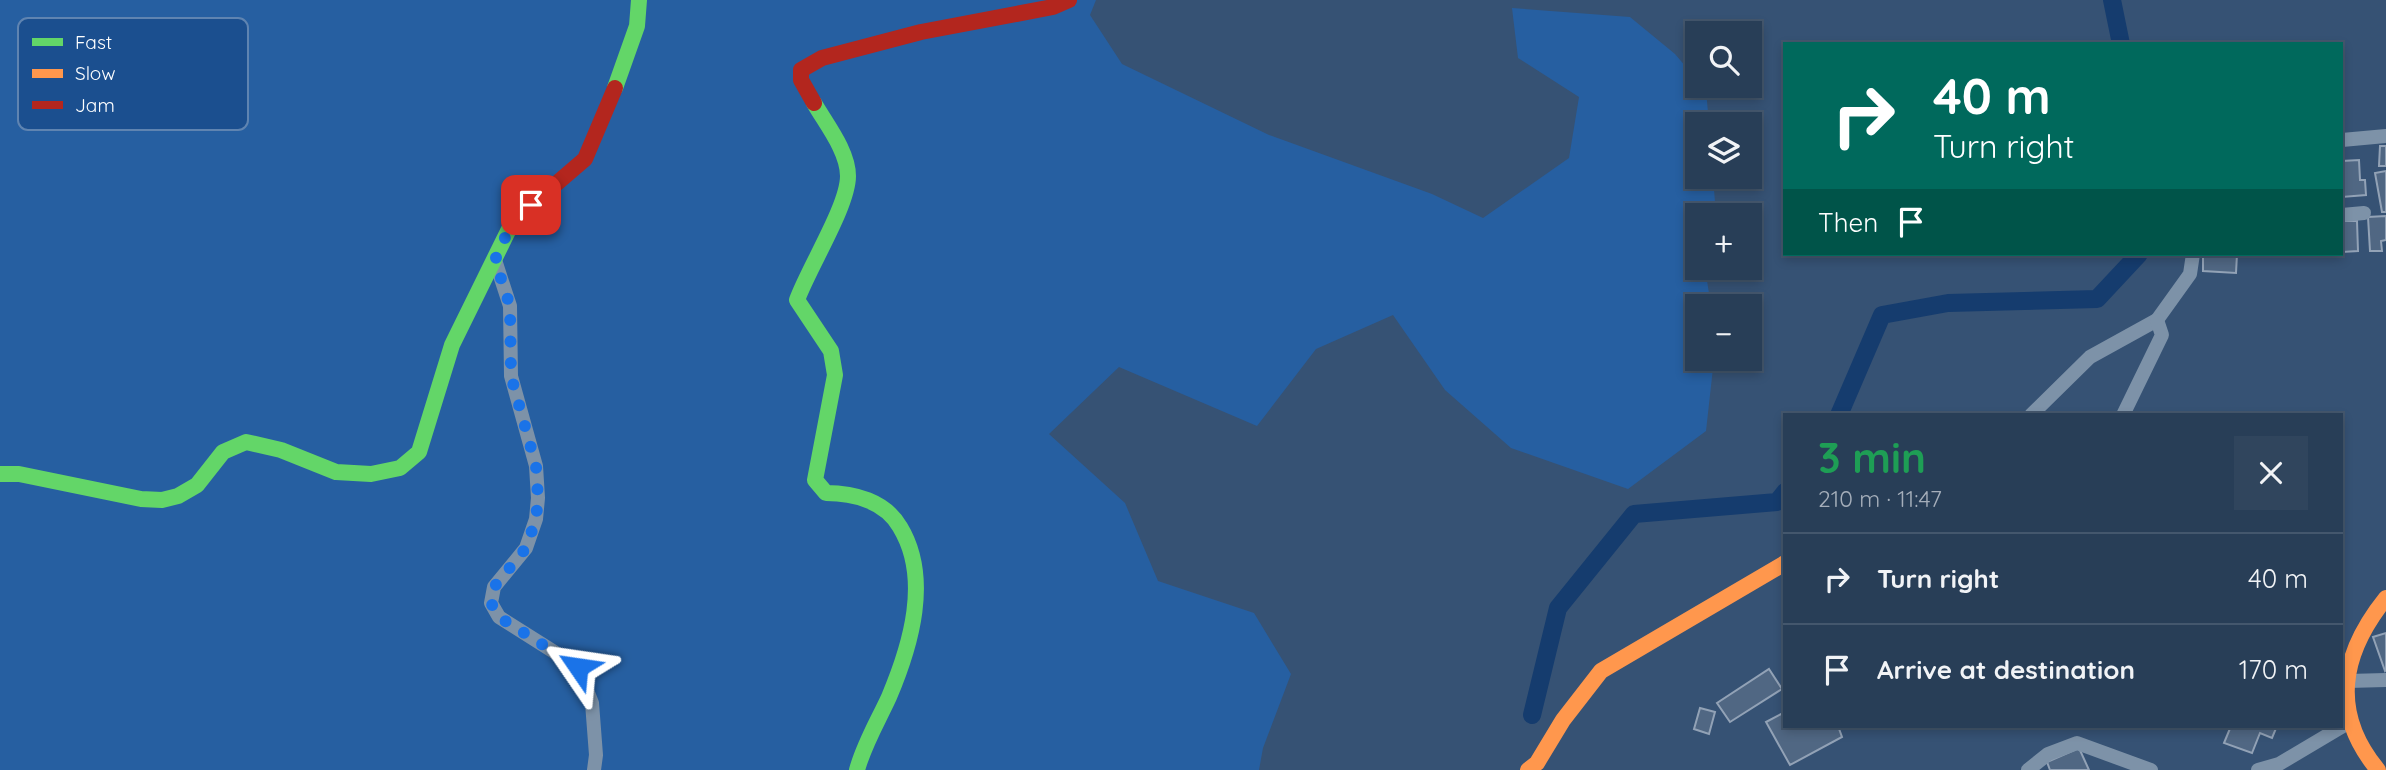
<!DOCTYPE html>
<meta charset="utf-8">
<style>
body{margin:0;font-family:Quicksand,sans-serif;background:#30455d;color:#f1f3f6;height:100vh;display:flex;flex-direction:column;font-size:26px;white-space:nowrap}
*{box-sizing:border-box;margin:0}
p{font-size:23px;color:#a5aeba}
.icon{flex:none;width:38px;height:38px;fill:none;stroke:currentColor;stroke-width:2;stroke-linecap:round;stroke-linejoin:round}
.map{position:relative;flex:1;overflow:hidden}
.side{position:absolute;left:1783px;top:413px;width:560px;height:315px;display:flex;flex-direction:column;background:#283e57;border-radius:0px;box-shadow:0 4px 10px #0003,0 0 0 2px #44576d}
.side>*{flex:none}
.banner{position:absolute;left:1783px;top:42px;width:560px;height:214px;border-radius:0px;box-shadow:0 4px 10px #0003,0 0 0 2px #44576d;background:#00695c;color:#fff;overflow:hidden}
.fabs{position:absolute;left:1685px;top:21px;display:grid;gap:14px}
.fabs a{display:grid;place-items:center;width:77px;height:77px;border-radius:0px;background:#283e57;box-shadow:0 4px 10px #0003,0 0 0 2px #44576d;font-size:35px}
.pin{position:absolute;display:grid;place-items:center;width:60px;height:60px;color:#fff;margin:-30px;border-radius:14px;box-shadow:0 4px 10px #0006}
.me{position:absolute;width:77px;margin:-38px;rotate:302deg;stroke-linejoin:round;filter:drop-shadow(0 0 5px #0008)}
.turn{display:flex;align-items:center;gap:24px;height:147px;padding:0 35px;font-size:32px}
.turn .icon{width:91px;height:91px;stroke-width:2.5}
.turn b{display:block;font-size:49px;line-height:60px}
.then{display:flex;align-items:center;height:66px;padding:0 35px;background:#0003;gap:14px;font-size:26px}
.round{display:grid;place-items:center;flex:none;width:74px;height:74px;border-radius:0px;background:#30455d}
.overview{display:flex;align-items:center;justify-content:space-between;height:119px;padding:0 35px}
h1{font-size:42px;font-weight:700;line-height:52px;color:#1e9e55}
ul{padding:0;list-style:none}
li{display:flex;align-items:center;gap:21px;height:91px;padding:0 35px;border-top:2px solid #44576d}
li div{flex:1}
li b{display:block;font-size:26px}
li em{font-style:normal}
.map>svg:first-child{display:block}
.green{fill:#265fa1}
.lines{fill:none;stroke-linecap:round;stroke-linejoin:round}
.canal{stroke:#153c6e;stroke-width:18}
.building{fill:#506783;stroke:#92a2b6;stroke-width:2}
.street{stroke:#7d92a8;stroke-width:14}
.fast{stroke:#63d668;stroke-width:16}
.slow{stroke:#ff974d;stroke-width:16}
.jam{stroke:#b3261e;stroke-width:16}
.route{stroke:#1a73e8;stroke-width:12;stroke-dasharray:0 21.6}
.key{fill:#1b4f8f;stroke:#5f84b1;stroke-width:2}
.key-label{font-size:19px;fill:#fff}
</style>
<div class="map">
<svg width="2386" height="770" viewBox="0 0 2386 770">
<rect width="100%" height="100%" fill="#365274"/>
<polygon class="green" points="0,0 1096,0 1090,15 1122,64 1269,135 1432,194 1483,218 1569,158 1579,97 1518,58 1512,8 1630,17 1675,54 1697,80 1698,86 1706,90 1709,124 1698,124 1698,177 1713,177 1715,202 1702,215 1698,215 1697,220 1698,268 1705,268 1711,306 1698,306 1698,359 1714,359 1706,431 1628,489 1511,448 1445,390 1393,315 1316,349 1257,426 1119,367 1049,434 1125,503 1158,581 1254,613 1291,674 1263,748 1259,770 0,770"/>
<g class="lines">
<g class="canal">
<polyline points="2112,0 2121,44"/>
<polyline points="1839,415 1882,315 1948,303 2097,299 2139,254"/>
<polyline points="1532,715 1558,608 1634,514 1777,502 1785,492"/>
</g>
</g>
<g class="building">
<polygon points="2380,146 2386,146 2386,166 2379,166"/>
<polygon points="2359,160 2360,180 2365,180 2366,195 2342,197 2342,161"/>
<polygon points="2386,171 2386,212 2382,212 2375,173"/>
<polygon points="2386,216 2386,240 2381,241 2382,251 2370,251 2368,217"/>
<polygon points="2342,221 2357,221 2358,251 2342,252"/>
<polygon points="2203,254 2237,254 2236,273 2203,271"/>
<polygon points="2386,633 2386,670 2385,671 2373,637"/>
<polygon points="1769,669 1782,689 1730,722 1717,703"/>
<polygon points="1700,708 1715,712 1709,734 1694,729"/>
<polygon points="1785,712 1785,726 1838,726 1842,737 1790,765 1766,722"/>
<polygon points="2231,726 2277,726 2272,738 2260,733 2252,753 2224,743"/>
<polygon points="2079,748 2089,770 2050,770 2047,762"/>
</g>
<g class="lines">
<g class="street">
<polyline points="2342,140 2386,136"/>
<polyline points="2342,215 2364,213"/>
<polyline points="495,260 510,306 511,376 536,466 538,498 536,519 526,548 494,587 491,603 499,617 578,667 592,703 596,755 594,770"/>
<polyline points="2031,415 2090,357 2157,320 2190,274 2193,254"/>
<polyline points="2123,415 2162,335 2157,320"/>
<polyline points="2348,681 2386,680"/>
<polyline points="2028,770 2048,754 2077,743 2151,770"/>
<polyline points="2258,770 2279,764 2348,723"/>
</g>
<g class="fast">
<polyline points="615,88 637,26 639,0"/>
<path d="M814 103C826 124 848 151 848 176 848 206 809 267 797 300L831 351 835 375 815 480 826 493C854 493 885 501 900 527 931 578 911 645 889 697 878 721 864 744 857 770"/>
<polyline points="0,474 19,474 141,499 162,500 178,496 197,485 223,452 246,442 281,450 336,472 371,474 400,468 419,452 452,345 513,221 521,214"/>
</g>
<g class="slow">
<polyline points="1528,770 1537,763 1563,720 1601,671 1785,563"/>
<path d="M2378 770C2330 712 2341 654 2386 598"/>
</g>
<g class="jam">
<polyline points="814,103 801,80 801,70 822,58 921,32 1053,7 1069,0"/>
<polyline points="521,214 585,159 615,88"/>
</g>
</g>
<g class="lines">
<polyline class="route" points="531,205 513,220 495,260 510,306 511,376 536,466 538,498 536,519 526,548 494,587 491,603 499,617 578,667"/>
</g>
<rect x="18" y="18" width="230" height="112" rx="10" class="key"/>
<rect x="32" y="38" width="31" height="8" fill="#63d668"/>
<rect x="32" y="69" width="31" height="9" fill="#ff974d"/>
<rect x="32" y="101" width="31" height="8" fill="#b3261e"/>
<g class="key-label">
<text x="75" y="49">Fast</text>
<text x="75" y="80">Slow</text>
<text x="75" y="112">Jam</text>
</g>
</svg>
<div class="fabs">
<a><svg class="icon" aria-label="search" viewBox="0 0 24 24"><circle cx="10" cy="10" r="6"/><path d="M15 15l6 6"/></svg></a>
<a><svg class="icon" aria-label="layers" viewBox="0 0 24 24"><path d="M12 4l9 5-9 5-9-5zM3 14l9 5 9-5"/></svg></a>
<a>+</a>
<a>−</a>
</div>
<div class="pin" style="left:531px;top:205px;background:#d93025"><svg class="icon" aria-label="arrive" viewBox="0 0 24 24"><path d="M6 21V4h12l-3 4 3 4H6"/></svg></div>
<svg class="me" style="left:578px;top:667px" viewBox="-20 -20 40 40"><path d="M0-17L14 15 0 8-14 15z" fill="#1a73e8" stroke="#fff" stroke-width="4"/></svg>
<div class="banner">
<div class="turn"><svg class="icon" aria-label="right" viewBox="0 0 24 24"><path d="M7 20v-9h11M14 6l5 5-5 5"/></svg><div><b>40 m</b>Turn right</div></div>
<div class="then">Then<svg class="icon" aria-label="arrive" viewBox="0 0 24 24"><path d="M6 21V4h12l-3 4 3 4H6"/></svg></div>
</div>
<section class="side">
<div class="overview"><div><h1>3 min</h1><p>210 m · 11:47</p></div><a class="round"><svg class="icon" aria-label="close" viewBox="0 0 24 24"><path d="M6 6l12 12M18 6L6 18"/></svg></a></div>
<ul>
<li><svg class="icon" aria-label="right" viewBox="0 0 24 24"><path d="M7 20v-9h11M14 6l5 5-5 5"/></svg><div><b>Turn right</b></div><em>40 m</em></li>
<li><svg class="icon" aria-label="arrive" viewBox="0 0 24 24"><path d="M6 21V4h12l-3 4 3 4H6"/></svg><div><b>Arrive at destination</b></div><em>170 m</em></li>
</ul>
</section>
</div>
